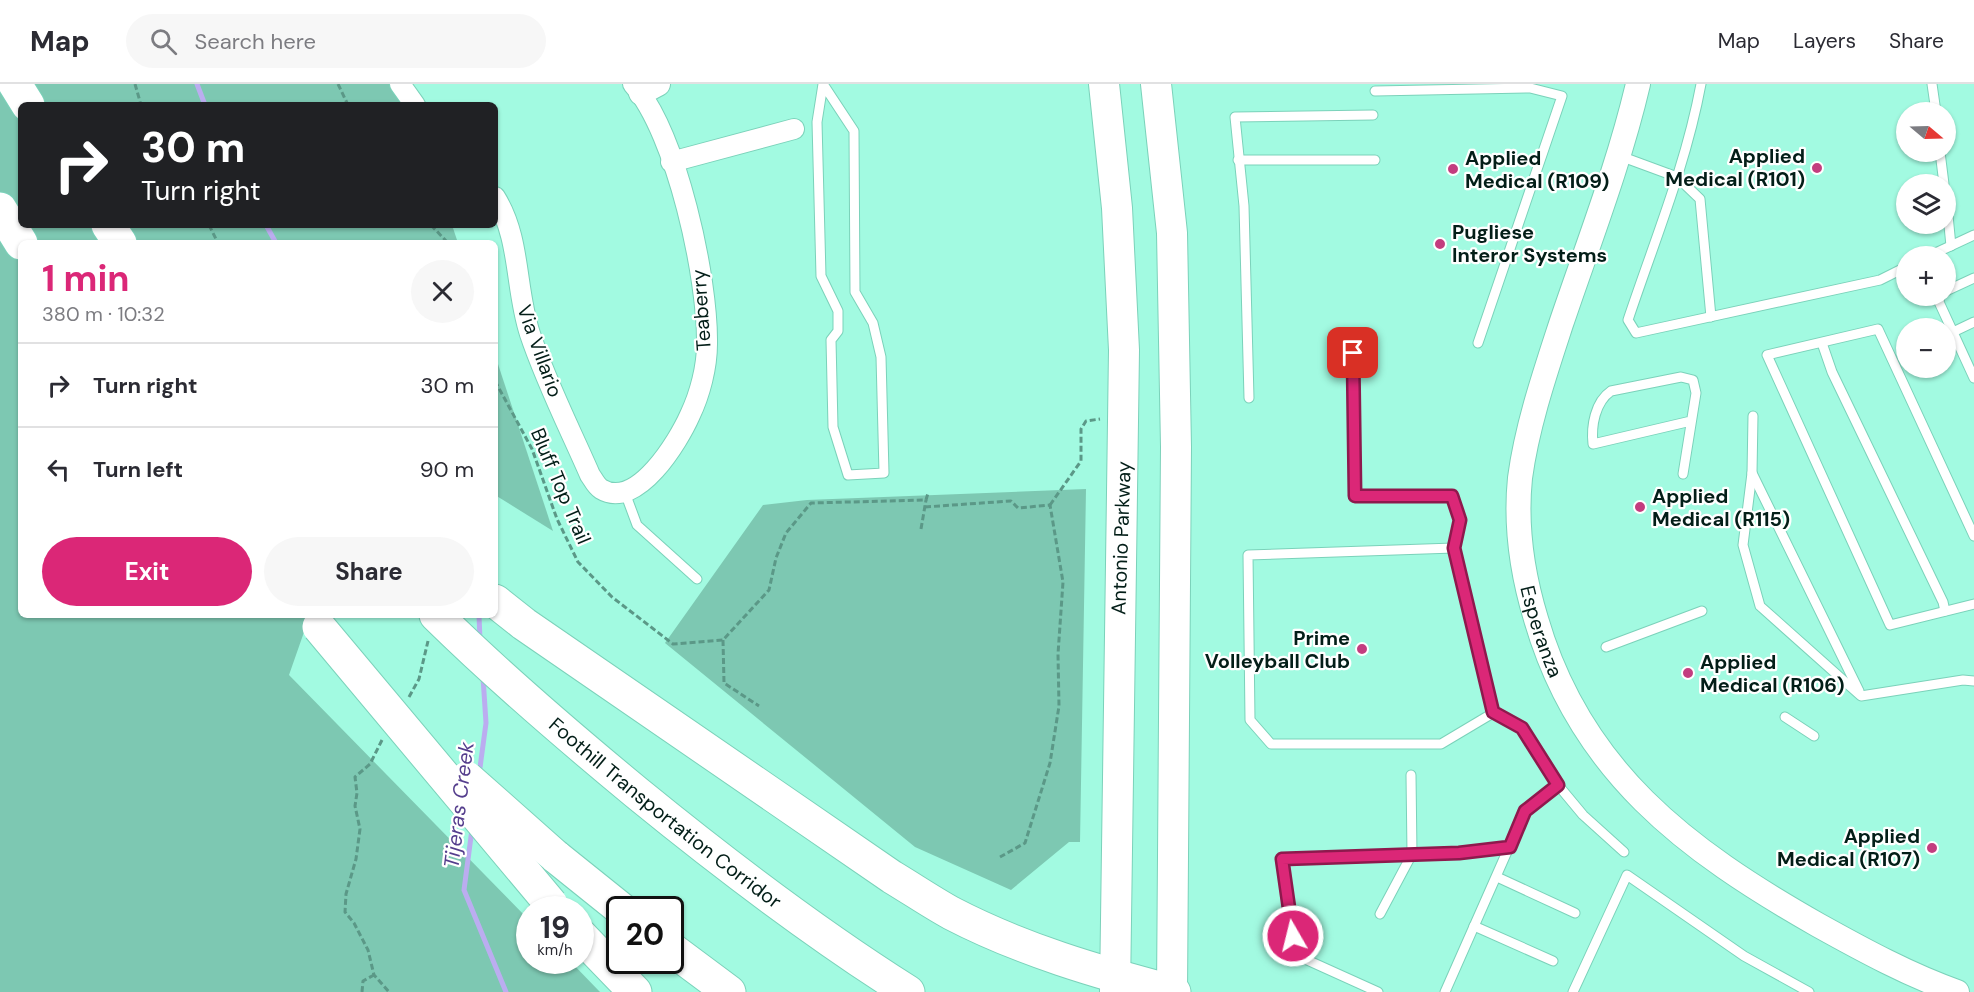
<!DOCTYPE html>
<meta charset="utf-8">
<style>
body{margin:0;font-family:"DM Sans",sans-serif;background:#f7f7f7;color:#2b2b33;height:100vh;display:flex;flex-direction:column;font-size:22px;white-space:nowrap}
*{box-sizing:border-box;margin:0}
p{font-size:20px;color:#7c7c81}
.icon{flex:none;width:33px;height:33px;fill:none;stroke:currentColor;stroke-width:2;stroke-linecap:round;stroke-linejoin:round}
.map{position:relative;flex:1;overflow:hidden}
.side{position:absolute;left:18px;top:156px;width:480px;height:378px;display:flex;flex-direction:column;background:#fff;border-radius:9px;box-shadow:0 2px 4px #0004}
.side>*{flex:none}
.top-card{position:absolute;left:18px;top:18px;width:480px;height:126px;border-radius:9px;box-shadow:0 2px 4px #0004;background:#202124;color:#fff;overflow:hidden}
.needle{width:39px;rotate:109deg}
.fabs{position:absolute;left:1896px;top:18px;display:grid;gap:12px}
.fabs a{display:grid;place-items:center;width:60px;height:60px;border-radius:50%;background:#fff;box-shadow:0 2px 4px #0004;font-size:30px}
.speed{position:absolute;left:516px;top:812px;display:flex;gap:12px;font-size:30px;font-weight:700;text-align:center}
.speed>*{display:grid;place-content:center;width:78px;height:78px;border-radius:50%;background:#fff;box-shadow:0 2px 4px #0004;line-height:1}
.speed small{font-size:15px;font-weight:400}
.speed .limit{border:3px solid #111;border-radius:9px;background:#fff;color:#111}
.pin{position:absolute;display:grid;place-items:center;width:51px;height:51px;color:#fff;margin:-26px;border-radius:12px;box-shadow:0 3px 9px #0006}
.me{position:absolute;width:66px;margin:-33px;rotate:352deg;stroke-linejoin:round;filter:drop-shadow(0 0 4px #0008)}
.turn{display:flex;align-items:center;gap:21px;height:126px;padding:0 24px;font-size:27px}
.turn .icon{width:78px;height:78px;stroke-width:2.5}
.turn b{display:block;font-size:42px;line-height:51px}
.round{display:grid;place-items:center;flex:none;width:63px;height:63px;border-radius:32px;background:#f7f7f7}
.overview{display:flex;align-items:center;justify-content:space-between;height:102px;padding:0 24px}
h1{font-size:36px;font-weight:700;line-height:45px;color:#db2777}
.primary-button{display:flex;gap:12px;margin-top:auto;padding:12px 24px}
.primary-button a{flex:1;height:69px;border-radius:36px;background:#db2777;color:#fff;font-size:24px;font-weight:700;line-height:69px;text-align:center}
.primary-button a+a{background:#f7f7f7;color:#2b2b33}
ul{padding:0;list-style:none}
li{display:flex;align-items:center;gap:18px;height:84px;padding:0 24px;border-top:2px solid #e1e1e2}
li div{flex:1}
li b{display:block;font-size:22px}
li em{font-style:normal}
header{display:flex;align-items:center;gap:36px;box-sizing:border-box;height:84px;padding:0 30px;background:#fff;border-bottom:2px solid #e1e1e2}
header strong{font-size:28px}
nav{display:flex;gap:33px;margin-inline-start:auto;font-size:21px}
.search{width:420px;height:54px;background:#f7f7f7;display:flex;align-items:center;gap:15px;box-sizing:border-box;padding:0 21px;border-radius:33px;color:#7c7c81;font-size:22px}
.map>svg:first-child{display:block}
.green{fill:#7dc8b2}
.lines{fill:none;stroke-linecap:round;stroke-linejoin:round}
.stream{stroke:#bbadf0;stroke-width:5}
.service-casing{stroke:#7bd2ba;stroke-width:11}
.minor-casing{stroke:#7bd2ba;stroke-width:22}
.tertiary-casing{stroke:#7bd2ba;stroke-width:26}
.primary-casing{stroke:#7bd2ba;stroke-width:32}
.motorway-casing{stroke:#7bd2ba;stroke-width:35}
.path{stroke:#5b9887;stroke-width:3;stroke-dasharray:6 3;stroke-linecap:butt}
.service{stroke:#fff;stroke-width:9}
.minor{stroke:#fff;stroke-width:20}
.tertiary{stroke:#fff;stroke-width:24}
.primary{stroke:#fff;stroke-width:30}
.motorway{stroke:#fff;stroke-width:33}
.motorway-bridge-casing{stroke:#7bd2ba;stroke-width:35;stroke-linecap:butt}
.motorway-bridge{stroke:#fff;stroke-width:33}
.route-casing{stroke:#8e194d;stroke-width:15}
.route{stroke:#db2777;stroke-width:10}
.poi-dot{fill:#c33d7f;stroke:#fff;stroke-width:2}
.labels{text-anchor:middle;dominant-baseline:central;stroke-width:4.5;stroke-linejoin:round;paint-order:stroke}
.poi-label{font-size:20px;font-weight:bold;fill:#031e18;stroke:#fff;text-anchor:start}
.street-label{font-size:20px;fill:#031e18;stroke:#fff}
.water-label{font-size:21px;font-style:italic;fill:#553e8d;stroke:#fff}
</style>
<header>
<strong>Map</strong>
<div class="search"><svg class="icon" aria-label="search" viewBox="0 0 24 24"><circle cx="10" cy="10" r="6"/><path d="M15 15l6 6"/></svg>Search here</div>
<nav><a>Map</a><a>Layers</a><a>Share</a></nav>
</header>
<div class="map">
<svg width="1974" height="908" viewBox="0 0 1974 908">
<rect width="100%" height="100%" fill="#a2fae1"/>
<g class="green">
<polygon points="0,0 406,0 413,21 21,21 21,141 452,141 458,159 21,159 21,531 310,531 289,591 529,836 530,876 569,876 600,908 0,908"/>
<polygon points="495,271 553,447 495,411"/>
<polygon points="1086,405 1080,758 1069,758 1011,806 915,763 665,559 763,421 807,416"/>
</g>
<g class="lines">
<g class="stream">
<polyline points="197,0 205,21"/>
<polyline points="266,141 276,159"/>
<polyline points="479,531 480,556"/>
<polyline points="479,691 486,639 483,593"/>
<polyline points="472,745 464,806 506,908"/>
</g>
<defs>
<g id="service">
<polygon points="823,0 854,47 855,208 873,239 881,273 884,389 848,391 833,343 831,256 838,247 838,227 821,192 817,38"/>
<path d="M1701 0C1686 81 1654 158 1628 236L1636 249 1880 196 1906 183"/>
<polyline points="1932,0 1936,28"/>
<polyline points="1375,7 1530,4 1562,12 1478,259"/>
<polyline points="1940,68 1944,100"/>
<polyline points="1620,72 1677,93 1700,115 1711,233"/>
<polyline points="1238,76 1375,76"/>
<polyline points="1946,111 1951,162"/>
<polyline points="1929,172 1974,151"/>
<polyline points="1946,207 1974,194"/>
<polyline points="1940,212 1939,218 1974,294"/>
<polyline points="1953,248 1974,238"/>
<polyline points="1822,259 1832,288 1943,518 1945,527"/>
<polyline points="1353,269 1355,412 1452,412 1460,437 1454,464 1493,629 1522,644 1558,701 1583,731 1624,768"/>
<polyline points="1249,314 1244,122 1235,33 1373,31"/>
<polyline points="1753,332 1752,389 1743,461 1760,522 1861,612 1963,596 1974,597"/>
<polyline points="1752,389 1859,607"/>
<path d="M1683 390 1696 309 1693 296 1681 293 1611 307C1595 318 1591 342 1593 360L1691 337"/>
<polyline points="624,406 637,441 697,495"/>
<polyline points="1974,452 1878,245 1767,271 1890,541 1974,520"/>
<polyline points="1454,464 1248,471 1250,636 1271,660 1441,660 1493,629"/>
<polyline points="1606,563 1702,527"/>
<polyline points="1785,633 1814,652"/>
<polyline points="1497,793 1575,829"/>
<polyline points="1380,830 1412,770 1411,691"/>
<polyline points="1474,842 1553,877"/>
<polyline points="1378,908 1296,871 1282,775 1459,769 1510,763"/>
<polyline points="1445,908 1525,727 1558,701"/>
<polyline points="1573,908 1627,791 1744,872 1809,908"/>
</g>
<g id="minor">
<polyline points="400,0 415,21"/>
<polyline points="671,78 794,45"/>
<path d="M495 113C521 154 515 205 530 250 546 298 570 345 590 391 593 395 596 402 601 405 637 427 679 356 690 331 700 310 707 283 707 260 708 194 677 50 633 0"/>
</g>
<g id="tertiary">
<path id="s1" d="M1638 0C1619 81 1588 160 1561 240 1545 289 1527 342 1520 394 1515 443 1522 489 1536 535 1580 687 1686 766 1818 841 1863 866 1909 891 1957 908"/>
<polyline points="641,9 658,0"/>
</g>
<g id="primary">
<polyline points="1104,0 1117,124 1124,266 1115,908"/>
<polyline points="1156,0 1172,149 1176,363 1172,908"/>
</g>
<g id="motorway">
<polyline points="15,0 28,21"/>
<polyline points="0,125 21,159"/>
<polyline points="108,141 120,159"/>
<path d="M495 517 524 540 892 793C912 805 931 818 951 829 1022 866 1098 888 1174 908"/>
<path id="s2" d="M436 531C500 594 568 652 637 709 724 780 813 848 908 908"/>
<polyline points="555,772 621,825"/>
<polyline points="580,851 635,908"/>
<polyline points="670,864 729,908"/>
</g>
</defs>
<use href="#service" class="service-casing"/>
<use href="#minor" class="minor-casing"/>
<use href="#tertiary" class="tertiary-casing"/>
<use href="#primary" class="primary-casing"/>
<use href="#motorway" class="motorway-casing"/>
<g class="path">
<polyline points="135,0 141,21"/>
<polyline points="338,0 348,21"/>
<polyline points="209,141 218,159"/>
<polyline points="431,141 448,159"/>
<polyline points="495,297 532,365 557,435 578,478 612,513 673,560 723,556 769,506 776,474 786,449 811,419 926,416 928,409"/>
<polyline points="1050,421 1081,377 1081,345 1086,337 1100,335"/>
<polyline points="925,423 1011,417 1018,424 1050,421 1063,498 1058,570 1059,622 1050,679 1025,759 1000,773"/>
<polyline points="921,445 926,416"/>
<polyline points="723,556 724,599 759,622"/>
<polyline points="409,613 419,595 428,557"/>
<polyline points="382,656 370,680 355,693 357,709 355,722 360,745 356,775 346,810 345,828 354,839 368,866 374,891 389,908"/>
<polyline points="362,908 363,897 374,891"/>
</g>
<use href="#service" class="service"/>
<use href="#minor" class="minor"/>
<use href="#tertiary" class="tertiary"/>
<use href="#primary" class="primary"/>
<use href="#motorway" class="motorway"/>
<defs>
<g id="motorway-bridge">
<polyline points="319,543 551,820"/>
<polyline points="467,694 555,772"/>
</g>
</defs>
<use href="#motorway-bridge" class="motorway-bridge-casing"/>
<use href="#motorway-bridge" class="motorway-bridge"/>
</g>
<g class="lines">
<defs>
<polyline id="route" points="1293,852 1282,775 1459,769 1510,763 1525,727 1558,701 1522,644 1493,628 1454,464 1460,436 1452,412 1355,412 1353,269"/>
</defs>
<use href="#route" class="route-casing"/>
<use href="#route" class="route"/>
</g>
<g class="poi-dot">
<circle cx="1817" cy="84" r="6"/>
<circle cx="1453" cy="85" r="6"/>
<circle cx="1440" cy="160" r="6"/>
<circle cx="1640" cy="423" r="6"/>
<circle cx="1362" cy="565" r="6"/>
<circle cx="1688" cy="589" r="6"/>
<circle cx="1932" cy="764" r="6"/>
</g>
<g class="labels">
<g class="poi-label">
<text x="1805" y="72" text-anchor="end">Applied<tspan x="1805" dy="23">Medical (R101)</tspan></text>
<text x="1465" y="74">Applied<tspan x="1465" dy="23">Medical (R109)</tspan></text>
<text x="1452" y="148">Pugliese<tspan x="1452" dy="23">Interor Systems</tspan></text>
<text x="1652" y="412">Applied<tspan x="1652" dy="23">Medical (R115)</tspan></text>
<text x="1350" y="554" text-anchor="end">Prime<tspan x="1350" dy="23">Volleyball Club</tspan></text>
<text x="1700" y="578">Applied<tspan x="1700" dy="23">Medical (R106)</tspan></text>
<text x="1920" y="752" text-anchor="end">Applied<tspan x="1920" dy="23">Medical (R107)</tspan></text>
</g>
<g class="street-label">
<text transform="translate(701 226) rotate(-94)">Teaberry</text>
<text transform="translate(540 267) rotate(70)">Via Villario</text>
<text transform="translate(561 402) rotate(67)">Bluff Top Trail</text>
<text transform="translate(1121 454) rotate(-88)">Antonio Parkway</text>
<text stroke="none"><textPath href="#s1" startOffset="568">Esperanza</textPath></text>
<text stroke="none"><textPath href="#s2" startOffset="303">Foothill Transportation Corridor</textPath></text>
</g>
<g class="water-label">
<text transform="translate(459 721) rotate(-83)">Tijeras Creek</text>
</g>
</g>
</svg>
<div class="fabs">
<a><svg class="needle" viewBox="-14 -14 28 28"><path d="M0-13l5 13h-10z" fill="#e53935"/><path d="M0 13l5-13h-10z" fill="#7c7c81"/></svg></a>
<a><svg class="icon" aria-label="layers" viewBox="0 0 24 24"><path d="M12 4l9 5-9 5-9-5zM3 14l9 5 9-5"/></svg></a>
<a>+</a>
<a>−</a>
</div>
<div class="speed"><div>19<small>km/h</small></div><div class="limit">20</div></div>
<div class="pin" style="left:1353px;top:269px;background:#d93025"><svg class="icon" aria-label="arrive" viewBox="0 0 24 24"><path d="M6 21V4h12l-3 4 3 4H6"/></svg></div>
<svg class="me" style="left:1293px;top:852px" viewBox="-20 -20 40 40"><circle r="17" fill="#db2777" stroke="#fff" stroke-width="3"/><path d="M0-11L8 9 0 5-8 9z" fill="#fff"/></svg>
<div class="top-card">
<div class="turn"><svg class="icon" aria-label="right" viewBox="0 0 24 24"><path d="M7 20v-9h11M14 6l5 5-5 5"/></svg><div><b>30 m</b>Turn right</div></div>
</div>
<section class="side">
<div class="overview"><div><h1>1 min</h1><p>380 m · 10:32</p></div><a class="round"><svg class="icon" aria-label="close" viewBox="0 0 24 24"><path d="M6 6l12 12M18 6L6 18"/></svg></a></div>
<ul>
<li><svg class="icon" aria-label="right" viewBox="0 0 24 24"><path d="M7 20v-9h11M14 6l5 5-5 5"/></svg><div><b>Turn right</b></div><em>30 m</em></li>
<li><svg class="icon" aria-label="left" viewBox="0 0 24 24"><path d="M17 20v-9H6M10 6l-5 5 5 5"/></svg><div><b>Turn left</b></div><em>90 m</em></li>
</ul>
<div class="primary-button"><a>Exit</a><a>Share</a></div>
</section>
</div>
